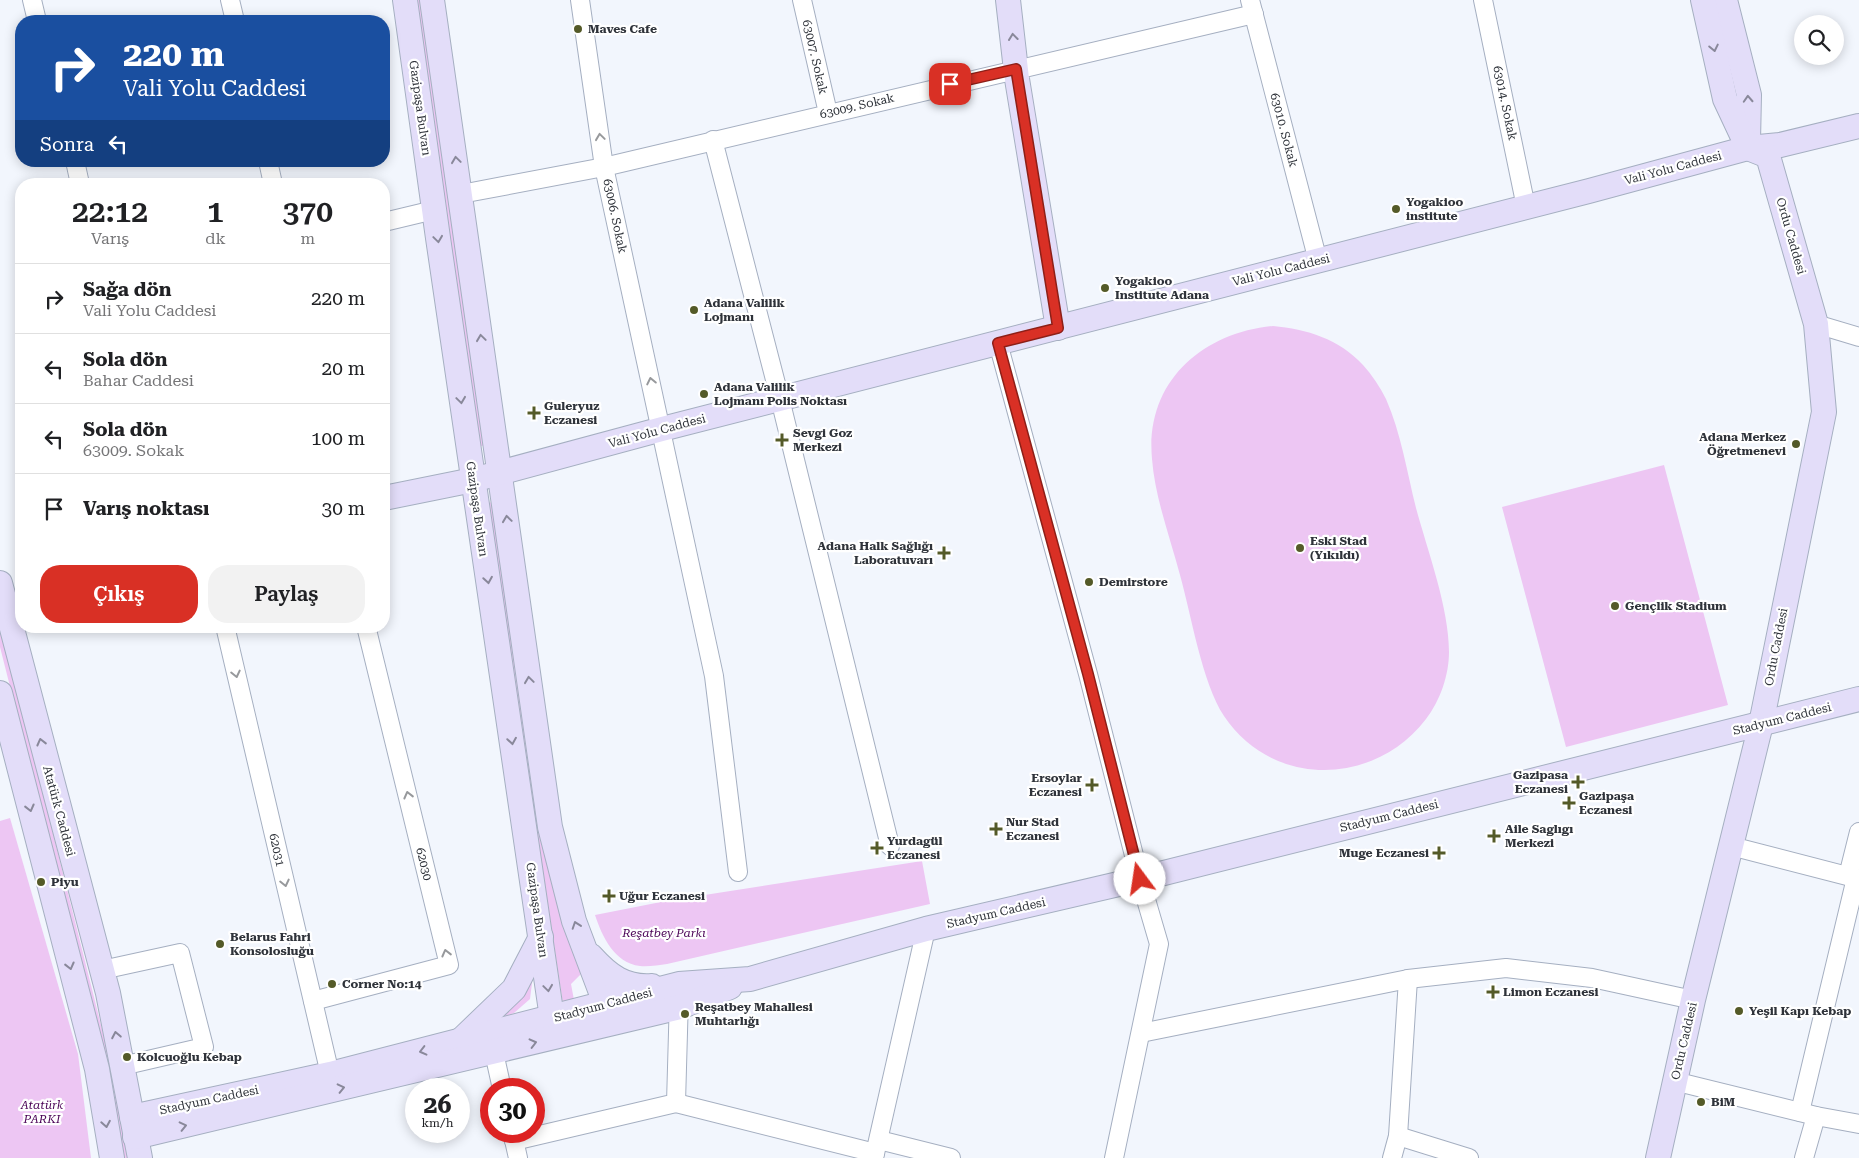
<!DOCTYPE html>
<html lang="tr">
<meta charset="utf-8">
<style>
body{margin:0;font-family:"Roboto Serif",serif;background:#f2f2f2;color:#202124;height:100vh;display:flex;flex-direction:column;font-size:19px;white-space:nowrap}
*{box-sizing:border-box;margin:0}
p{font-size:16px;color:#757577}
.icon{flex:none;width:28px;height:28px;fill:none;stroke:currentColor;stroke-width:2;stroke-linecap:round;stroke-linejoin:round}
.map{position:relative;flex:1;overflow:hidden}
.sheet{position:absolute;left:15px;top:178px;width:375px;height:455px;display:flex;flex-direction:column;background:#fff;border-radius:20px;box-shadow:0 2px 12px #0003}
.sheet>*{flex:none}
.guide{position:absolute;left:15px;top:15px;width:375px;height:152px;border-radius:20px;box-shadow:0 2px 12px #0003;background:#1a4fa0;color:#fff;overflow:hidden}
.fabs{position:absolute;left:1794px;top:15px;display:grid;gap:10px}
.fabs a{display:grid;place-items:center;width:50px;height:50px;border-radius:50%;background:#fff;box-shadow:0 2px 12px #0003;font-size:25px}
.speed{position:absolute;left:405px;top:1078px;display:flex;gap:10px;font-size:25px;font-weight:700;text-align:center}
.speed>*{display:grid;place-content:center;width:65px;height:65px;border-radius:50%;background:#fff;box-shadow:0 2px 12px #0003;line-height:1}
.speed small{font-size:12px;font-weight:400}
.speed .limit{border:8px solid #d22;background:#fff;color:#111}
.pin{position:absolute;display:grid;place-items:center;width:42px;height:42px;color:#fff;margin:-21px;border-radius:10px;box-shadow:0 2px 8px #0006}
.me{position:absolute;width:55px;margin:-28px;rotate:346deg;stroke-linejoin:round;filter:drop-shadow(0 0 4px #0008)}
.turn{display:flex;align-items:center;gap:18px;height:105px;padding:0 25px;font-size:22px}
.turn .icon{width:65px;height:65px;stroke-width:2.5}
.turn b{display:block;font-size:35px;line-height:42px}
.then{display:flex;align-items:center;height:48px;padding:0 25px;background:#0003;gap:10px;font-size:19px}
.eta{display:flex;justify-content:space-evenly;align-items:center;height:85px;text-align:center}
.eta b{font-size:30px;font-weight:600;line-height:35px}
.action{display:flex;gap:10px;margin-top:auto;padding:10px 25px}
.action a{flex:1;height:58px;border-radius:20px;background:#d93025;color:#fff;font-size:20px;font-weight:600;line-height:58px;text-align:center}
.action a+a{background:#f2f2f2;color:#202124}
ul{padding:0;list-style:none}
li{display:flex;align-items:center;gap:15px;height:70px;padding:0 25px;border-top:1px solid #e0e0e0}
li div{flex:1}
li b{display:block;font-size:19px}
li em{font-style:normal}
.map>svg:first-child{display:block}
.green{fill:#edc6f3}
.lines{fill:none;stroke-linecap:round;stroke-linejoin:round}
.street-casing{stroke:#a5afc1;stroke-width:20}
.secondary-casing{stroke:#a5afc1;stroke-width:26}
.street{stroke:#fff;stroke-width:18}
.secondary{stroke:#e3ddf9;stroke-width:24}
.oneway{stroke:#89889a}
.oneway2{stroke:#97999c}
.route-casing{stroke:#8d1f18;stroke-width:12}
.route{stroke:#d93025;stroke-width:9}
.poi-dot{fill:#545a28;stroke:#fff;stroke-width:2}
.labels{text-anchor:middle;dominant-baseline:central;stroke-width:4.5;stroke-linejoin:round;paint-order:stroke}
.poi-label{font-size:12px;font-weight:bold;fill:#2f333a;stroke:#fff;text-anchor:start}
.street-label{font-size:12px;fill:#2f333a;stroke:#fff}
.park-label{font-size:12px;font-style:italic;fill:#4b0457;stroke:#fff}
</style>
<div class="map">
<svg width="1859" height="1158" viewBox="0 0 1859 1158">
<rect width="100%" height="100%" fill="#f2f6fd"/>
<g class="green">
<polygon points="414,0 422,0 485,445 478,447 469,367"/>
<path d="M1273 326C1307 329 1339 339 1363 365 1372 375 1380 387 1386 399 1401 433 1407 472 1416 508 1428 552 1449 608 1449 652 1449 675 1440 701 1426 719 1375 786 1273 789 1224 716 1202 683 1191 614 1180 575 1170 537 1155 498 1152 459 1145 383 1201 333 1273 326Z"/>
<polygon points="1664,465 1728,705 1566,747 1502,507"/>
<polygon points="493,502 542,828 581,974 571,984 574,1000 563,1004 487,503"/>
<polygon points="0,622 107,1049 129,1158 122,1158 102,1050 0,647"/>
<polygon points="10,818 78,1054 91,1158 0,1158 0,821"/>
<path d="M922 861 930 904 667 964C659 965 648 967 640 966 614 963 602 936 595 915L666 901Z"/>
<polygon points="535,960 530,999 514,1013 493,1021"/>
</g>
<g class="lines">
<defs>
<g id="street">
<polyline points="32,0 37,21"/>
<polyline points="230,0 235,21"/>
<polyline points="580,0 604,167 714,676 738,872"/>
<polyline points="802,0 828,113"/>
<polyline points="1250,0 1318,261"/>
<polyline points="1483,0 1526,207"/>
<polyline points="713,140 780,399 890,846"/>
<polyline points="75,161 80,184"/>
<polyline points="268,161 273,184"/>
<polyline points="461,194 604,167 1254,14"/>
<polyline points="384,222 434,210"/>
<polyline points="1816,324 1859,337"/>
<polyline points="998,343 1088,674 1140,879 1159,944 1114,1158"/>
<polyline points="225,626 330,1074"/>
<polyline points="1731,846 1859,879"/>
<polyline points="1848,876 1859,832"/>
<polyline points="102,970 180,953 204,1047 122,1066"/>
<polyline points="313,1001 449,965 366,626"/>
<polyline points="1141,1033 1408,979 1506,968 1592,978 1693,1000"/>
<polyline points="491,1039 502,1089"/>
<polyline points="1674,1081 1816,1116 1859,1124"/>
<polyline points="676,1103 875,1153"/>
<polyline points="1800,1112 1856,878"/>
<polyline points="512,1131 518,1158"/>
<polyline points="1398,1136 1469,1158"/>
<polyline points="879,1140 951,1158"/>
<polyline points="514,1141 676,1103 679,997"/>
<polyline points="874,1158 926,929"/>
<polyline points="1392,1158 1398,1136 1408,979"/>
<polyline points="1804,1158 1816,1116"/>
</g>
<g id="secondary">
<polyline points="405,0 438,238 552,1018"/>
<polyline points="432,0 550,827 574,921 605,1003"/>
<polyline points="1008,0 1017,79 1058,328"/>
<polyline points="1725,0 1749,95 1748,141"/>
<polyline points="384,498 473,480 662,429 1589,191 1748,148 1780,145 1859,126"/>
<polyline points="0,583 108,993 140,1158"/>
<polyline points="0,693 97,1069 112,1158"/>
<path d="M591 956C609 976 625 988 652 986"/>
<polyline points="462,1039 514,989 541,937"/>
<polyline points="132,1117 330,1074 679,984 750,979 926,929 1140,879 1859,699"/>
<polyline points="135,1137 680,1007 730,987"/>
<polyline points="1658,1158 1693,1000 1761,724 1824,412 1816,324 1768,156 1748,148 1725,99 1703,0"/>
</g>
</defs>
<use href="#street" class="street-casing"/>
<use href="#secondary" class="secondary-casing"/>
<use href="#street" class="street"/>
<use href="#secondary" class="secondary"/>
</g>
<defs><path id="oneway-chevron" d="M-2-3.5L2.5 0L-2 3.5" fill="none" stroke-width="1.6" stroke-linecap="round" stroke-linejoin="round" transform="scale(1.25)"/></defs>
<g class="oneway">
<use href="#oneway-chevron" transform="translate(1013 37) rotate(-97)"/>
<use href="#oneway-chevron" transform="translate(1714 48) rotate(78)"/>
<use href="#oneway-chevron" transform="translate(1748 99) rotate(-93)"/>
<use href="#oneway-chevron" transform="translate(456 160) rotate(-98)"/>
<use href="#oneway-chevron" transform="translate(438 239) rotate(82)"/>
<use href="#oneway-chevron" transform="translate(481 338) rotate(-98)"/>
<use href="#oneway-chevron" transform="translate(461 400) rotate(82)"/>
<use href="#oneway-chevron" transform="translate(507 519) rotate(-98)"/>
<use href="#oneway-chevron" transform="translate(488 580) rotate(81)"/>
<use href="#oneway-chevron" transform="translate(529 680) rotate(-98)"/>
<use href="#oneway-chevron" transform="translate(512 741) rotate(81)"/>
<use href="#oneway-chevron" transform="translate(41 742) rotate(-104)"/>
<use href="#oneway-chevron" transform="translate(30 808) rotate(76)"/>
<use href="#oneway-chevron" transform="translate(576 925) rotate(-109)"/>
<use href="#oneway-chevron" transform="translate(70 966) rotate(76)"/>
<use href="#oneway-chevron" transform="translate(548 988) rotate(82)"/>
<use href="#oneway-chevron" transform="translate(116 1035) rotate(-101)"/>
<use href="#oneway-chevron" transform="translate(533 1043) rotate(-14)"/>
<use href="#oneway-chevron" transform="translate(423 1051) rotate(166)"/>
<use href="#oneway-chevron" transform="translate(341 1088) rotate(-13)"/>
<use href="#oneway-chevron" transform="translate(106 1124) rotate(80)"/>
<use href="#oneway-chevron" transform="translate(183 1126) rotate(-13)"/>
</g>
<g class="oneway2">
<use href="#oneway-chevron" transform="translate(600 137) rotate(-98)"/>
<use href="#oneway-chevron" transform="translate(651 381) rotate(-102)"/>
<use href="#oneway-chevron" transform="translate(236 674) rotate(77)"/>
<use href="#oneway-chevron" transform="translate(408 795) rotate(-104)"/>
<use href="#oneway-chevron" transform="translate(285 883) rotate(77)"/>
<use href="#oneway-chevron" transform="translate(446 953) rotate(-104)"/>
</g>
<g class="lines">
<defs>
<polyline id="route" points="950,84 1016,69 1058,328 998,343 1088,674 1140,879"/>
</defs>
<use href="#route" class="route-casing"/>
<use href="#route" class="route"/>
</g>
<g class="poi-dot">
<circle cx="578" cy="29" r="5"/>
<circle cx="1396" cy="209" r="5"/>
<circle cx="1105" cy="288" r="5"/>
<circle cx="694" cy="310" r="5"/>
<circle cx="704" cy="394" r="5"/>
<path d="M531.5 405.5h5v5h5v5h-5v5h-5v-5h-5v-5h5z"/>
<path d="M779.5 432.5h5v5h5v5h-5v5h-5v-5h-5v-5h5z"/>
<circle cx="1796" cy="444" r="5"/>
<circle cx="1300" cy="548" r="5"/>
<path d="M941.5 545.5h5v5h5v5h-5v5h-5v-5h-5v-5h5z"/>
<circle cx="1089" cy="582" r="5"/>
<circle cx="1615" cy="606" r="5"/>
<path d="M1575.5 774.5h5v5h5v5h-5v5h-5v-5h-5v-5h5z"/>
<path d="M1089.5 777.5h5v5h5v5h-5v5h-5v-5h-5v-5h5z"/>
<path d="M1566.5 795.5h5v5h5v5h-5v5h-5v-5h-5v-5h5z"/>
<path d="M993.5 821.5h5v5h5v5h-5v5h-5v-5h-5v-5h5z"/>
<path d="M1491.5 828.5h5v5h5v5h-5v5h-5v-5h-5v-5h5z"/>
<path d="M874.5 840.5h5v5h5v5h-5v5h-5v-5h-5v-5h5z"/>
<path d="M1436.5 845.5h5v5h5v5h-5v5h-5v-5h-5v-5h5z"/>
<circle cx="41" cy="882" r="5"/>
<path d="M606.5 888.5h5v5h5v5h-5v5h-5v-5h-5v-5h5z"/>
<circle cx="220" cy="944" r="5"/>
<circle cx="332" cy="984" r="5"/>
<path d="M1490.5 984.5h5v5h5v5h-5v5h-5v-5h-5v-5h5z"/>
<circle cx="1739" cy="1011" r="5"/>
<circle cx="685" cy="1014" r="5"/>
<circle cx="127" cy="1057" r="5"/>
<circle cx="1701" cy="1102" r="5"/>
</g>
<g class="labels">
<g class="poi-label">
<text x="588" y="29">Maves Cafe</text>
<text x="1406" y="202">Yogakioo<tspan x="1406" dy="14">institute</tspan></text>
<text x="1115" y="281">Yogakioo<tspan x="1115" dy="14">Institute Adana</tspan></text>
<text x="704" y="303">Adana Valilik<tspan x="704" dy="14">Lojmanı</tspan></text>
<text x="714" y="387">Adana Valilik<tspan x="714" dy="14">Lojmanı Polis Noktası</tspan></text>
<text x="544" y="406">Guleryuz<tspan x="544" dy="14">Eczanesi</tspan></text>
<text x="793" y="433">Sevgi Goz<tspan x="793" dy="14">Merkezi</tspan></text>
<text x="1786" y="437" text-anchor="end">Adana Merkez<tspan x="1786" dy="14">Öğretmenevi</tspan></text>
<text x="1310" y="541">Eski Stad<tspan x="1310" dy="14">(Yıkıldı)</tspan></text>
<text x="933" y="546" text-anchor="end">Adana Halk Sağlığı<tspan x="933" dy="14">Laboratuvarı</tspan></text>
<text x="1099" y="582">Demirstore</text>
<text x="1625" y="606">Gençlik Stadium</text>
<text x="1568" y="775" text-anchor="end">Gazipasa<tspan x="1568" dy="14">Eczanesi</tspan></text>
<text x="1082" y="778" text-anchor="end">Ersoylar<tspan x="1082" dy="14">Eczanesi</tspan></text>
<text x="1579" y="796">Gazipaşa<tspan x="1579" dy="14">Eczanesi</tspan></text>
<text x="1006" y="822">Nur Stad<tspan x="1006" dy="14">Eczanesi</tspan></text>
<text x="1505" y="829">Aile Saglıgı<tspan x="1505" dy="14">Merkezi</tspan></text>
<text x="887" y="841">Yurdagül<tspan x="887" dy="14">Eczanesi</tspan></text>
<text x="1429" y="853" text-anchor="end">Muge Eczanesi</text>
<text x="51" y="882">Piyu</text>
<text x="619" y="896">Uğur Eczanesi</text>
<text x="230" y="937">Belarus Fahri<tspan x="230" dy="14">Konsolosluğu</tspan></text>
<text x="342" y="984">Corner No:14</text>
<text x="1503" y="992">Limon Eczanesi</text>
<text x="695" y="1007">Reşatbey Mahallesi<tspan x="695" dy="14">Muhtarlığı</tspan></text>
<text x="1749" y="1011">Yeşil Kapı Kebap</text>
<text x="137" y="1057">Kolcuoğlu Kebap</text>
<text x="1711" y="1102">BiM</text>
</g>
<g class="street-label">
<text transform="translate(815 57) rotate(77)">63007. Sokak</text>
<text transform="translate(1505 103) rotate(78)">63014. Sokak</text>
<text transform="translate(857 106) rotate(-13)">63009. Sokak</text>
<text transform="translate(420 108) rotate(82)">Gazipaşa Bulvarı</text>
<text transform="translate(1284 130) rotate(75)">63010. Sokak</text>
<text transform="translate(1673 168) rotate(-15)">Vali Yolu Caddesi</text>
<text transform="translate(615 216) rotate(78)">63006. Sokak</text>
<text transform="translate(1791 236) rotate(74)">Ordu Caddesi</text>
<text transform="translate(1281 270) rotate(-14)">Vali Yolu Caddesi</text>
<text transform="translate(657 431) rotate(-15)">Vali Yolu Caddesi</text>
<text transform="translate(477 509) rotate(82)">Gazipaşa Bulvarı</text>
<text transform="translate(1776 647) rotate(-79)">Ordu Caddesi</text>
<text transform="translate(1782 719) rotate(-14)">Stadyum Caddesi</text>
<text transform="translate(59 811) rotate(75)">Atatürk Caddesi</text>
<text transform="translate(1389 816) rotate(-14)">Stadyum Caddesi</text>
<text transform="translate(277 850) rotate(77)">62031</text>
<text transform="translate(424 864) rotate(76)">62030</text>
<text transform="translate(537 910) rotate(82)">Gazipaşa Bulvarı</text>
<text transform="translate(996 913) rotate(-13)">Stadyum Caddesi</text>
<text transform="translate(603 1005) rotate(-15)">Stadyum Caddesi</text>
<text transform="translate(1684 1041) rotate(-77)">Ordu Caddesi</text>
<text transform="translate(209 1100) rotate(-12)">Stadyum Caddesi</text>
</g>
<g class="park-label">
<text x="664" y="933">Reşatbey Parkı</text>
<text x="42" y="1105">Atatürk<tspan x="42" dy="14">PARKI</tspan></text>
</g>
</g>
</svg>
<div class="fabs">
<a><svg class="icon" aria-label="search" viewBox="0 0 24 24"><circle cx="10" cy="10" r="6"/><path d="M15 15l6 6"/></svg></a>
</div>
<div class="speed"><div>26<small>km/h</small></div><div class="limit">30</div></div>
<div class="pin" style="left:950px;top:84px;background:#d93025"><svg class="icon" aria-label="arrive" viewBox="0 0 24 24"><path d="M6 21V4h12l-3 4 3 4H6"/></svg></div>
<svg class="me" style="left:1140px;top:879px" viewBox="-20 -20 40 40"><circle r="19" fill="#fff"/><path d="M0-13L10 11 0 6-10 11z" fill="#d93025"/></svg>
<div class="guide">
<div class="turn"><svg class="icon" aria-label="right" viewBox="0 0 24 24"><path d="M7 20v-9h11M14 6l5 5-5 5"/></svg><div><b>220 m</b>Vali Yolu Caddesi</div></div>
<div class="then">Sonra<svg class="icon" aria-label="left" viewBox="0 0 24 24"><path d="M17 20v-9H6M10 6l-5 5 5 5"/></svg></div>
</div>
<section class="sheet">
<div class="eta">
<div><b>22:12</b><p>Varış</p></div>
<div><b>1</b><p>dk</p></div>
<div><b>370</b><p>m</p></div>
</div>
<ul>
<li><svg class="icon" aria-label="right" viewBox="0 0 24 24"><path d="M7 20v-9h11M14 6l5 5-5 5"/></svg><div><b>Sağa dön</b><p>Vali Yolu Caddesi</p></div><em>220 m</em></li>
<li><svg class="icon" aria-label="left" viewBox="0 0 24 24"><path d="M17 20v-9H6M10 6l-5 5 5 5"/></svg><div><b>Sola dön</b><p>Bahar Caddesi</p></div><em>20 m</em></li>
<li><svg class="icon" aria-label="left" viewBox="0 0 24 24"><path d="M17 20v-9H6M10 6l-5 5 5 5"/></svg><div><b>Sola dön</b><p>63009. Sokak</p></div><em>100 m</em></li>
<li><svg class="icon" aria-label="arrive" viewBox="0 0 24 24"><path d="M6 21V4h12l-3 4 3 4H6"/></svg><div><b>Varış noktası</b></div><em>30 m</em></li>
</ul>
<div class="action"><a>Çıkış</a><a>Paylaş</a></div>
</section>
</div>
